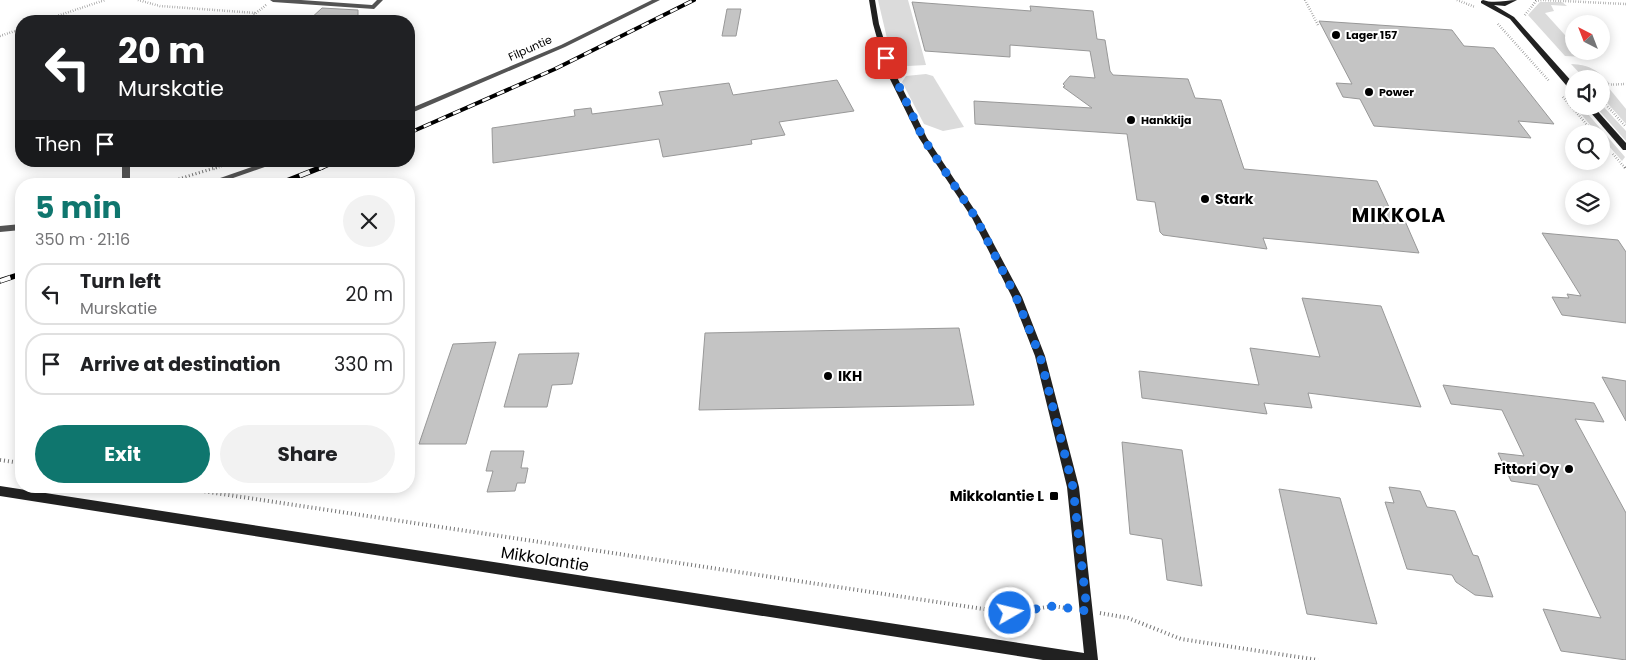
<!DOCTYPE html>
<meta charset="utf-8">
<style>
body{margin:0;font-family:Poppins,sans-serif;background:#f2f2f2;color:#202124;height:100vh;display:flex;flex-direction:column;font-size:19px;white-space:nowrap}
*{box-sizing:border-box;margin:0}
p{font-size:16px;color:#757577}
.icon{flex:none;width:28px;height:28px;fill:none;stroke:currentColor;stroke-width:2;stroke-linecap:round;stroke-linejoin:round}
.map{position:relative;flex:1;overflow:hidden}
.panel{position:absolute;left:15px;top:178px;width:400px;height:315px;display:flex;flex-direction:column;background:#fff;border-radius:20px;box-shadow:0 2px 12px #0003}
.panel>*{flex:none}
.hud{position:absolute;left:15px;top:15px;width:400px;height:152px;border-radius:20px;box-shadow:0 2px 12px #0003;background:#202124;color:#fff;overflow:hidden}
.needle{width:32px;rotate:318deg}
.buttons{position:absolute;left:1565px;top:15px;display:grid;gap:10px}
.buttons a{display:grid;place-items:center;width:45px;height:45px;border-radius:50%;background:#fff;box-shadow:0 2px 12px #0003;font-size:25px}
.pin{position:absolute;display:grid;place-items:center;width:42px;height:42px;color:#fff;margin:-21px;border-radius:10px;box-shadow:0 2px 8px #0006}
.me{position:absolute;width:55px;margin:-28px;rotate:82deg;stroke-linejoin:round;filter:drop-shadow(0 0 4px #0008)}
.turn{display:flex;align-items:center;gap:18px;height:105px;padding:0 20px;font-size:22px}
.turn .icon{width:65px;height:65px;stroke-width:2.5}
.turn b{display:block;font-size:35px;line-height:42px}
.then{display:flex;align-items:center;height:48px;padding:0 20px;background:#0003;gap:10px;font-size:19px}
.round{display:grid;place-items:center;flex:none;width:52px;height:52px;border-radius:26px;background:#f2f2f2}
.overview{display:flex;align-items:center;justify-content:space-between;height:85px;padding:0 20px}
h1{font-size:30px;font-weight:700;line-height:38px;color:#0f766e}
.action{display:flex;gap:10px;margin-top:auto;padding:10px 20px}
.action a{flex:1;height:58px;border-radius:30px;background:#0f766e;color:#fff;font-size:20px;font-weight:700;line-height:58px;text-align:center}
.action a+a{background:#f2f2f2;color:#202124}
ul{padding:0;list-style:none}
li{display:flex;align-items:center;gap:15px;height:62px;margin:0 10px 8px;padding:0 10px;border:2px solid #e0e0e0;border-radius:20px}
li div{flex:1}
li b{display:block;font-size:19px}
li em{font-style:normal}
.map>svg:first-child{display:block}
.green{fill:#dbdbdb}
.building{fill:#c4c4c4;stroke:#989898}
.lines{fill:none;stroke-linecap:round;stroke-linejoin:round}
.path-far2{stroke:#767676;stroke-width:2.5;stroke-dasharray:0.5 2;stroke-linecap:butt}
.path-far1{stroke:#767676;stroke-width:3;stroke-dasharray:1 2.5;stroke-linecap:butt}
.path{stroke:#767676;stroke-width:4;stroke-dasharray:1 3;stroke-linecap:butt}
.street{fill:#545454;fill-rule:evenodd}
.secondary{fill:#212121;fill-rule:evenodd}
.rail-far1-casing{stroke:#000;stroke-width:4}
.rail-casing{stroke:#000;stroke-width:5.5}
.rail-far1{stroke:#fff;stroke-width:2.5;stroke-dasharray:8;stroke-linecap:butt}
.rail{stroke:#fff;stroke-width:4;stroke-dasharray:11;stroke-linecap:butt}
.route{stroke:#1a73e8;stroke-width:9;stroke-dasharray:0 16.2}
.poi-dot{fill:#000;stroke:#fff;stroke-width:2}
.labels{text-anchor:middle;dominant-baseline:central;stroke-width:4;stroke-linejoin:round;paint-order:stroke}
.far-poi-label{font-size:11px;font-weight:bold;fill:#000;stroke:#fff;text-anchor:start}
.far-street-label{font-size:11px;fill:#000;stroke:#fff}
.poi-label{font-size:14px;font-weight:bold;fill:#000;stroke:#fff;text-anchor:start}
.near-street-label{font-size:16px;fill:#000;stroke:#fff}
.district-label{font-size:19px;font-weight:bold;letter-spacing:1px;fill:#000;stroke:#fff}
</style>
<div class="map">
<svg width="1626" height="660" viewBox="0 0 1626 660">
<rect width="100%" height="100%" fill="#fff"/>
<g class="green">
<polygon points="878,0 908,0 926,65 908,66 895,62 889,47"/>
<polygon points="1540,2 1562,2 1567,6 1551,5 1554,11 1545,13 1574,45 1574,51 1580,51 1585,57 1565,56 1528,15"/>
<path d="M1571 64C1590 65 1598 70 1610 84L1601 83V79H1585Z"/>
<polygon points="926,74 933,76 964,127 943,131 924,124 902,82 906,76"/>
<polygon points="1601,87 1608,87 1626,109 1626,124 1601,96"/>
<polygon points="1601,104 1626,131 1626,141 1595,106 1601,106"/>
<polygon points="1574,106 1581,106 1625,157 1622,161 1601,137 1601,134 1598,134"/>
</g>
<g class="building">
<polygon points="912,2 1031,11 1030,6 1093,11 1097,39 1105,40 1110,71 1113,75 1188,79 1195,98 1221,100 1244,169 1377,181 1395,220 1405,221 1419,253 1263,238 1267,249 1163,235 1160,232 1155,202 1137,200 1127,134 975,124 974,101 1092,108 1063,87 1065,86 1063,84 1070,76 1095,78 1090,51 1010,45 1010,57 925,51"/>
<polygon points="322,8 358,10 358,21 308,21"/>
<polygon points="727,9 741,9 736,36 722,36"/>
<polygon points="1319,21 1452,30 1464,46 1494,48 1554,124 1518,121 1531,138 1374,126 1360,99 1343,97 1336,83 1352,84"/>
<polygon points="837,80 854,111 779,122 785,135 751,140 752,144 663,157 659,139 493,163 492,128 575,116 574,110 591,108 592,114 663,105 659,92 729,83 733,95"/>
<polygon points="1542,233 1618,240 1626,252 1626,323 1562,315 1552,297 1569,298 1567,294 1581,296"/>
<polygon points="1302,298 1381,306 1421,407 1308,393 1312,408 1264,403 1267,414 1142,398 1139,371 1259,385 1250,348 1320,357"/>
<polygon points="959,328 974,405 699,410 705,333"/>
<polygon points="496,342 466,444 419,444 453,344"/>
<polygon points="579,353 572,384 552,385 547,407 504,407 519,354"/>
<polygon points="1602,377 1626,381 1626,421"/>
<polygon points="1443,385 1594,403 1604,422 1575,419 1626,513 1626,660 1561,651 1543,609 1601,618 1538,485 1511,481 1498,453 1524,456 1502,410 1451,404"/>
<polygon points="1122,442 1182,450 1202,586 1167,580 1162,539 1130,534"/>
<polygon points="491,451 524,451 521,468 528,468 525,483 517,483 515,491 487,492 493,471 486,471"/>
<polygon points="1389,487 1420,491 1427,507 1455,511 1473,555 1478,556 1493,597 1475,595 1456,582 1452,575 1407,569 1385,502 1394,503"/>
<polygon points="1279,489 1340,498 1377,624 1307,614"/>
</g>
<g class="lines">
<g class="path-far2">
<polyline points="138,0 160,6 256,13"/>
<polyline points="1305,0 1318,25"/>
<polyline points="1457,0 1475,7"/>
<polyline points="1525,15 1536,1 1542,0 1626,4"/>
<polyline points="42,21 105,0"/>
<polyline points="246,21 266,5"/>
<polyline points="1498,24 1549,81"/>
<polyline points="0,36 21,29"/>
<polyline points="1601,85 1626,84"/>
<polyline points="1563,97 1595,134"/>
<polyline points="1601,99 1626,127"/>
<polyline points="1601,141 1609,150"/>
<polyline points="1613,154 1626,169"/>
<polyline points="214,169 236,161"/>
</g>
<g class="path-far1">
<polyline points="1625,167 1626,169"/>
<polyline points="162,184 218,167"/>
</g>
<g class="path">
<polyline points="0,460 21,463"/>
<polyline points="169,486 1010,613 1053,606 1072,609"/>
<polyline points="1100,613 1128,618 1181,639 1318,660"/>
</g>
<g class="street">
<polygon points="270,0 301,0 372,5 377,0 383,0 374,9 273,2"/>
<polygon points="652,0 660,0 565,47 409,114 409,109 561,45"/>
<rect x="122" y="161" width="8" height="23"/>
<polygon points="269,161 282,161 216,184 203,184"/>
<polygon points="21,224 21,230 0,232 0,226"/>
</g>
<g class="secondary">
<polygon points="869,0 875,0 879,24 894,71 927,138 980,218 1022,297 1045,356 1079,487 1098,660 1043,660 0,496 0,486 1084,653 1067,487 1035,356 1012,297 972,218 919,138 886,71 873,24"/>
<path d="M1483 0C1494 4 1506 0 1517 0L1505 6 1494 5 1514 17 1574 84V91H1571L1510 19 1481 3V1Z"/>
<polygon points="1585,106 1593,106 1626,143 1626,150 1623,150"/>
</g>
<defs>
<g id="rail-far1">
<polyline points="409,133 555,69 694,0"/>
<polyline points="319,169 338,161"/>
</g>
<g id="rail">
<polyline points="279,184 322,167"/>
<polyline points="0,281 21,274"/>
</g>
</defs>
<use href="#rail-far1" class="rail-far1-casing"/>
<use href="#rail" class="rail-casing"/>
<use href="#rail-far1" class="rail-far1"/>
<use href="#rail" class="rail"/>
</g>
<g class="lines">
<polyline class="route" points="886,58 923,138 976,218 1016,297 1040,356 1073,487 1087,611 1054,606 1010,613"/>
</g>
<g class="poi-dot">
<circle cx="1336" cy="35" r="5"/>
<circle cx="1369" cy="92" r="5"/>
<circle cx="1131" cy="120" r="5"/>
<circle cx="1205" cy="199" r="5"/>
<circle cx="828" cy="376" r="5"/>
<circle cx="1569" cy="469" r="5"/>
<rect x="1049" y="491" width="10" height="10" rx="2.5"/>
</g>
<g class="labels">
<g class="far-poi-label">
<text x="1346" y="35">Lager 157</text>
<text x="1379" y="92">Power</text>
<text x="1141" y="120">Hankkija</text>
</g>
<g class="far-street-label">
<text transform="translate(530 48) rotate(-24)">Filpuntie</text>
</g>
<g class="poi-label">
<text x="1215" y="199">Stark</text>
<text x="838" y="376">IKH</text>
<text x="1559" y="469" text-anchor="end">Fittori Oy</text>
<text x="1044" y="496" text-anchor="end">Mikkolantie L</text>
</g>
<g class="near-street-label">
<text transform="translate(545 559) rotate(9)">Mikkolantie</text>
</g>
<g class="district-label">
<text x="1399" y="215">MIKKOLA</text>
</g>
</g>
</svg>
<div class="buttons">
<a><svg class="needle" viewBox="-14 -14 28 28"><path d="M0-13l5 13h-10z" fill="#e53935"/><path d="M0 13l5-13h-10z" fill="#757577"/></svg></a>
<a><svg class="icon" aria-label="sound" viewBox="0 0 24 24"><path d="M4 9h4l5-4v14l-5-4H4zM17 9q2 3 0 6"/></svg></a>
<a><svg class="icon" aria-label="search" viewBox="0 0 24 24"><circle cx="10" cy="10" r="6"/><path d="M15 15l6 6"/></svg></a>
<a><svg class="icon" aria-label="layers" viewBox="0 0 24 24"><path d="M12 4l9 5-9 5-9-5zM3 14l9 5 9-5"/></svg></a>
</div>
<div class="pin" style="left:886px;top:58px;background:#d93025"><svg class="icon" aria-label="arrive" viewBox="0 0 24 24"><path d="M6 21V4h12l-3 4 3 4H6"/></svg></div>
<svg class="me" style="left:1010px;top:613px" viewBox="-20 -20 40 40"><circle r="17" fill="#1a73e8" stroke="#fff" stroke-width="3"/><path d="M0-11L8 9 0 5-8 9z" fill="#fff"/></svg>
<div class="hud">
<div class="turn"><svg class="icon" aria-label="left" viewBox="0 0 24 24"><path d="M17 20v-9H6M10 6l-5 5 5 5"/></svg><div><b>20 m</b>Murskatie</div></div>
<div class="then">Then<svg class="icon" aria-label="arrive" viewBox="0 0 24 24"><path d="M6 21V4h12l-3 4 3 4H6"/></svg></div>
</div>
<section class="panel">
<div class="overview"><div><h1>5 min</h1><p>350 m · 21:16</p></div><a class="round"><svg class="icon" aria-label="close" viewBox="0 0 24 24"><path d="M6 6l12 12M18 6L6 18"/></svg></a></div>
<ul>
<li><svg class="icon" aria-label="left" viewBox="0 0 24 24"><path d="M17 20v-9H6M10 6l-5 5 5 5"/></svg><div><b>Turn left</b><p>Murskatie</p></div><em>20 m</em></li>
<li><svg class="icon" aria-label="arrive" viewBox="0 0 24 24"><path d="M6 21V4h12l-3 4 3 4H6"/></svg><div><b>Arrive at destination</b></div><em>330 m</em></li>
</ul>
<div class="action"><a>Exit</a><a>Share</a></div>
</section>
</div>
